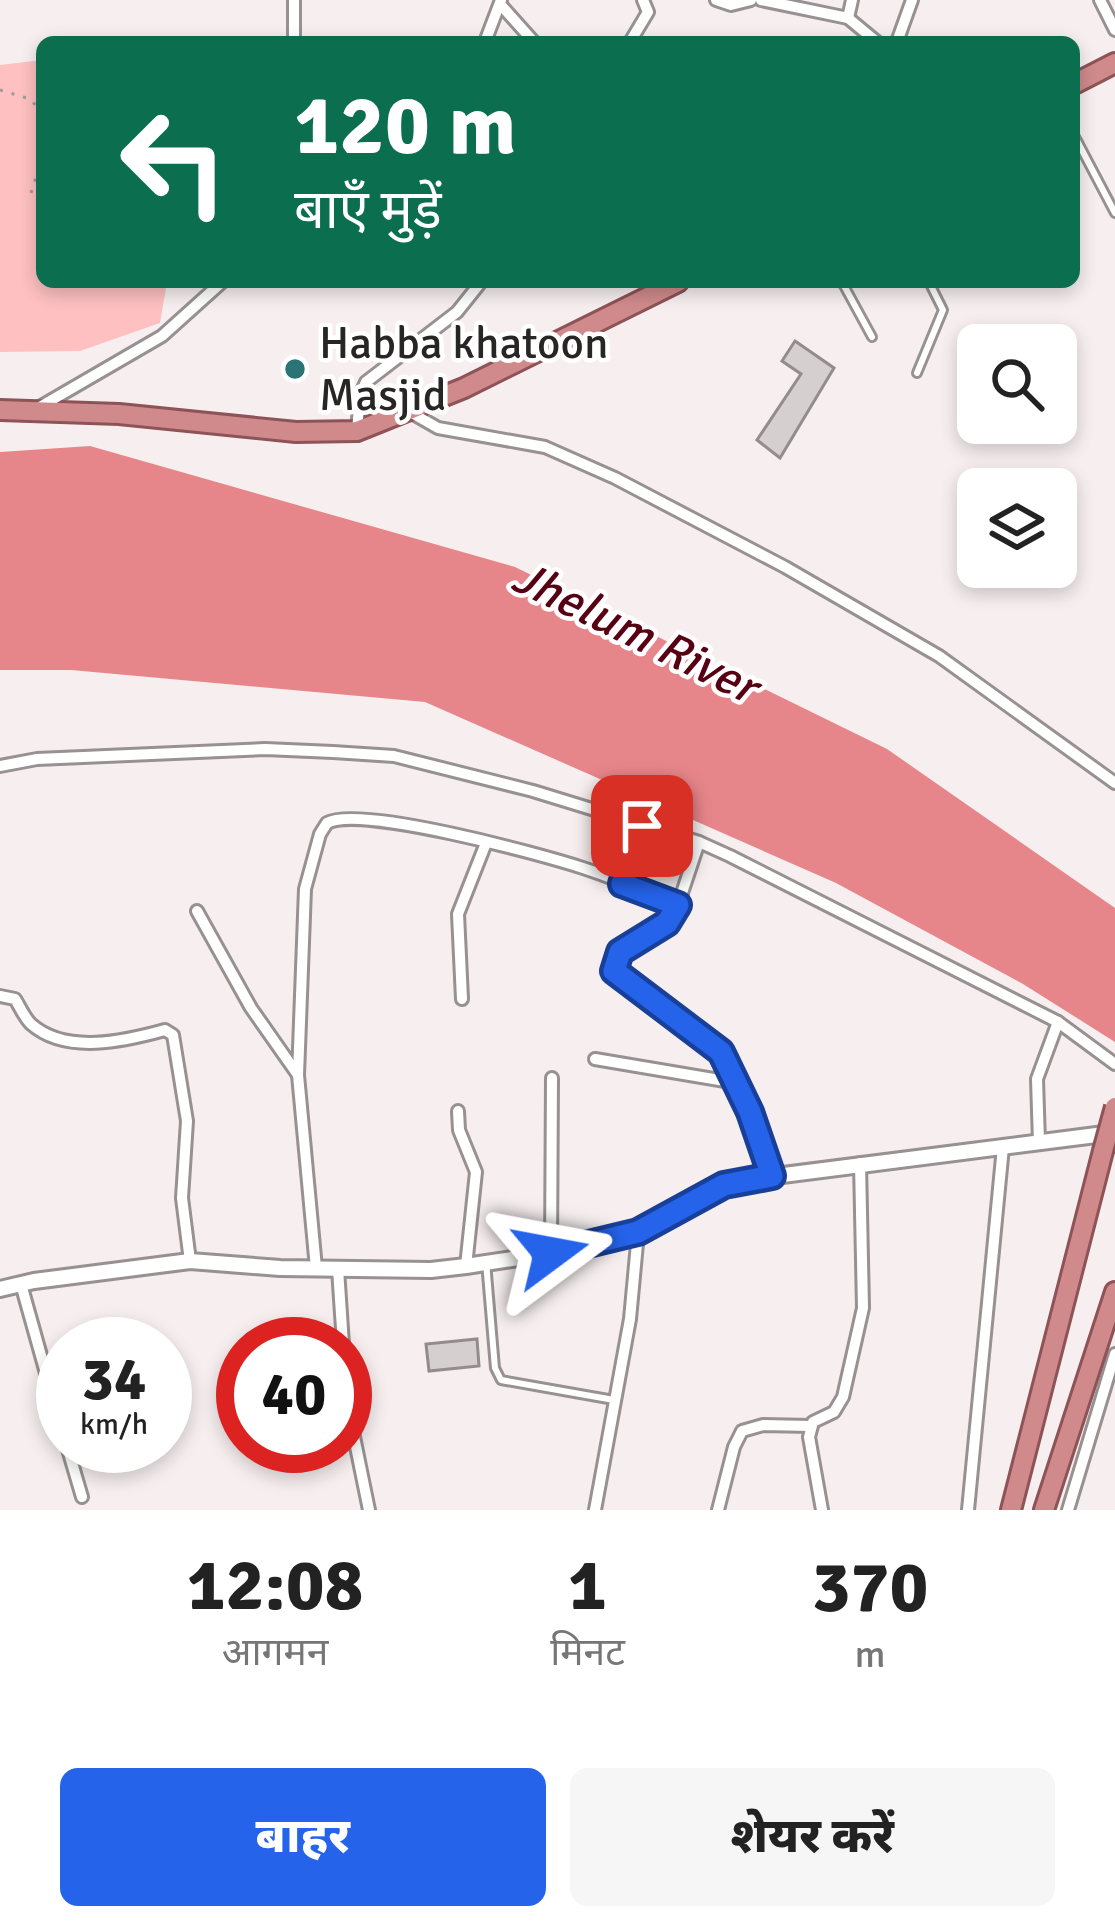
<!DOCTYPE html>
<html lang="hi">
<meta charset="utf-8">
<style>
body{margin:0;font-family:Signika,"Noto Sans Devanagari",sans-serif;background:#f6f6f6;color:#222;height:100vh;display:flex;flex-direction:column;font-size:45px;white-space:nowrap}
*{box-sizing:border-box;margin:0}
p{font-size:39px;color:#767676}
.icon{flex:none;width:66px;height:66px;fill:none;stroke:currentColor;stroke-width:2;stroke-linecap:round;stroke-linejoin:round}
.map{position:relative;height:1510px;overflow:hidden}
.panel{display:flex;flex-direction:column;background:#fff;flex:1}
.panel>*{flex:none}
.guide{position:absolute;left:36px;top:36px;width:1044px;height:252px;border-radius:18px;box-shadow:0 6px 18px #0003;background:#0b6e4f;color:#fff;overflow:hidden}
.tools{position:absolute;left:957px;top:324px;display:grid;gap:24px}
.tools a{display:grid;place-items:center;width:120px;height:120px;border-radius:18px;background:#fff;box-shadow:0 6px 18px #0003;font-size:60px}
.speed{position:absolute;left:36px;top:1317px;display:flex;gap:24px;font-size:60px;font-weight:700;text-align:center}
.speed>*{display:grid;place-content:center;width:156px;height:156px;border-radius:50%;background:#fff;box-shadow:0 6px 18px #0003;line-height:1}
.speed small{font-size:30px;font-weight:400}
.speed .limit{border:18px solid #d22;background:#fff;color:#111}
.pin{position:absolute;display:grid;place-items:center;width:102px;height:102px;color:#fff;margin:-51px;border-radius:24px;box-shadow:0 6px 18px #0006}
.me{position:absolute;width:132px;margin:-66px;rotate:77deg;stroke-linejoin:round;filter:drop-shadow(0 0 9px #0008)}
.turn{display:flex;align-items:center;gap:42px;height:252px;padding:0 60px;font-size:54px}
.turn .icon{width:156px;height:156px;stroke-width:2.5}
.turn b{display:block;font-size:84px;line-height:102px}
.eta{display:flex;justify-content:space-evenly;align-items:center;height:204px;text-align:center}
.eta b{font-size:72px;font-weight:800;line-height:84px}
.button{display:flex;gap:24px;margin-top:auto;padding:24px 60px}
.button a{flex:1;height:138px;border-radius:18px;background:#2563eb;color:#fff;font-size:48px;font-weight:800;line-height:138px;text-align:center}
.button a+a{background:#f6f6f6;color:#222}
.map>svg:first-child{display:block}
.green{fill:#fec0c1}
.water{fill:#e7868a}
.building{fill:#d6cfcf;stroke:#938c8c;stroke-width:3}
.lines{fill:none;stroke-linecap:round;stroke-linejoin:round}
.service-casing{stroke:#979191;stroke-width:12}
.minor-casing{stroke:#979191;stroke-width:16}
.tertiary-casing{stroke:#979191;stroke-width:20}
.trunk-casing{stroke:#8d5356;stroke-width:24}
.path{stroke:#9f9999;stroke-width:3;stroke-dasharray:3 9;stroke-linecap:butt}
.service{stroke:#fff;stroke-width:6}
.minor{stroke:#fff;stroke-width:10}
.tertiary{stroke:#fff;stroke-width:14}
.trunk{stroke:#d08a8c;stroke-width:18}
.trunk-bridge-casing{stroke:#8d5356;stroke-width:24;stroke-linecap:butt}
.trunk-bridge{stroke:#d08a8c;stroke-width:18}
.route-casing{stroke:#184099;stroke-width:30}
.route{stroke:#2563eb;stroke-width:21}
.poi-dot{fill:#2a7476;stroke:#fff;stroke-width:4.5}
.labels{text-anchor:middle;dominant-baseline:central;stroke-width:9;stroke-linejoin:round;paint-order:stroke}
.poi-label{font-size:45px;fill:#282525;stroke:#fff;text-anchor:start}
.water-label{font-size:48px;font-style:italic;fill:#580013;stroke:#fff}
</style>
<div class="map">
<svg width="1115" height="1510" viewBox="0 0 1115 1510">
<rect width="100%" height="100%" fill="#f7efef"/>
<polygon class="green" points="42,60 42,282 167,282 160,323 80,351 0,352 0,65"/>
<polygon class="water" points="90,446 515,567 887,749 1115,908 1115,1042 1023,984 836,883 425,702 71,670 0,670 0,452"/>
<g class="building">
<polygon points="795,341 834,368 780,458 757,440 801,374 782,361"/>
<polygon points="477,1339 479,1366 429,1371 426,1344"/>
</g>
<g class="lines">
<defs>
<g id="service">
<polyline points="1074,135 1115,213"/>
<polyline points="842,282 872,337"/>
<polyline points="917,373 943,310 929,282"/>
<polyline points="486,1262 495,1368 501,1380 614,1400"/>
</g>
<g id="minor">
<polyline points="716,0 731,5 751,0"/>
<polyline points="761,0 848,18 877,42"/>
<polyline points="1100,0 1115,30"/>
<polyline points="500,4 534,42"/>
<polyline points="848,18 852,0"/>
<polyline points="294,42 294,0"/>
<polyline points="485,42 501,0"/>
<polyline points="630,42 648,12 643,0"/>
<polyline points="897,42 912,0"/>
<polyline points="38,408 162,336 222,282"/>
<polyline points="410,412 438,428 545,447 615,478 785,567 939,656 1115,783"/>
<polyline points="357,431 360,395 366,382 457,312 481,282"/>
<polyline points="0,766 37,759 265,749 333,752 394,756 533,791 699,842 730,856 1058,1022 1115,1064"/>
<polyline points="622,883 642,827"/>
<polyline points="678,905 699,842"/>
<polyline points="197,911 251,1008 298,1075 316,1268"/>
<path d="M0 996 15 999C20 1007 24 1017 31 1024 66 1055 125 1041 165 1030L173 1035 187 1121 182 1198 190 1261"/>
<polyline points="462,999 458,914 486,843"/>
<polyline points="595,1059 737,1083"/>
<path d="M298 1075 305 889 320 834 327 823C360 805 540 854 583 868 615 878 646 893 678 905L667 923 619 952 613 971 721 1052 750 1112 772 1176"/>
<polyline points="458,1111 459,1130 476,1172 466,1266"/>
<polyline points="1039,1142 1037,1079 1058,1022"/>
<polyline points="551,1253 552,1078"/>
<polyline points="338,1269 343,1344"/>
<polyline points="21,1284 63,1434"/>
<polyline points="345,1363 351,1422 369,1510"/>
<polyline points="67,1446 82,1497"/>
<polyline points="595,1510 630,1319 638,1233"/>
<polyline points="718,1510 734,1447 742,1431 763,1425 811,1426"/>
<polyline points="822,1510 809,1437 813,1422 834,1412 843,1397 863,1308 860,1163"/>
<polyline points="968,1510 1003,1147"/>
<polyline points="1068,1510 1115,1354"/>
</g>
<polyline id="tertiary" points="0,1289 34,1281 190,1261 280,1268 431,1270 466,1266 551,1253 638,1233 677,1214 702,1195 744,1180 1112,1133"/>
<g id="trunk">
<polyline points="1074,84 1115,63"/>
<polyline points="0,410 119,414 296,432 357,431 464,388 678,282"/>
<polyline points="1011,1510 1103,1151"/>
<polyline points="1044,1510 1115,1292"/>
</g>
</defs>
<use href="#service" class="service-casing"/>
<use href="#minor" class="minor-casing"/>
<use href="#tertiary" class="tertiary-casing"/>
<use href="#trunk" class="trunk-casing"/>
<g class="path">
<polyline points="0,90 30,99 42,112"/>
<polyline points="31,193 42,159"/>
</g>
<use href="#service" class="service"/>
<use href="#minor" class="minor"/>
<use href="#tertiary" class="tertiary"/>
<use href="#trunk" class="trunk"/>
<defs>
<polyline id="trunk-bridge" points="1103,1151 1115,1107"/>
</defs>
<use href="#trunk-bridge" class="trunk-bridge-casing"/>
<use href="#trunk-bridge" class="trunk-bridge"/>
</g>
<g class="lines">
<defs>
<polyline id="route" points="551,1253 638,1232 724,1185 772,1176 750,1112 721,1052 614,971 620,952 667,923 678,905 622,884 642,826"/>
</defs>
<use href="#route" class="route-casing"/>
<use href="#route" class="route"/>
</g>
<circle class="poi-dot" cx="295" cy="369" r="12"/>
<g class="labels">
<g class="poi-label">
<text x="319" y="343">Habba khatoon<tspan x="319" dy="52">Masjid</tspan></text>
</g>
<g class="water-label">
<text transform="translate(635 632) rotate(26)">Jhelum River</text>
</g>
</g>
</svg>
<div class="tools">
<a><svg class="icon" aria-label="search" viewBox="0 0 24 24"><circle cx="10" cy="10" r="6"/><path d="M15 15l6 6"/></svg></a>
<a><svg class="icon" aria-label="layers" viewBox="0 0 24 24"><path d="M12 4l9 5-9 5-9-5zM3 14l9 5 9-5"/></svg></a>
</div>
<div class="speed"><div>34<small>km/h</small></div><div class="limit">40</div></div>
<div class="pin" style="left:642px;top:826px;background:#d93025"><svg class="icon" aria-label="arrive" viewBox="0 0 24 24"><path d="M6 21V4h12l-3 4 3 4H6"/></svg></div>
<svg class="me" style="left:551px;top:1253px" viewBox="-20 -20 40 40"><path d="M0-17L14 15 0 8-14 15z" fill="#2563eb" stroke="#fff" stroke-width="4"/></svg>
<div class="guide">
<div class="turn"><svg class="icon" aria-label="left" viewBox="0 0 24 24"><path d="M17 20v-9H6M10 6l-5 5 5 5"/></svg><div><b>120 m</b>बाएँ मुड़ें</div></div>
</div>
</div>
<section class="panel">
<div class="eta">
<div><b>12:08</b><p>आगमन</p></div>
<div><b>1</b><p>मिनट</p></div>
<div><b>370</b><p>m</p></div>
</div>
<div class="button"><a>बाहर</a><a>शेयर करें</a></div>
</section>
